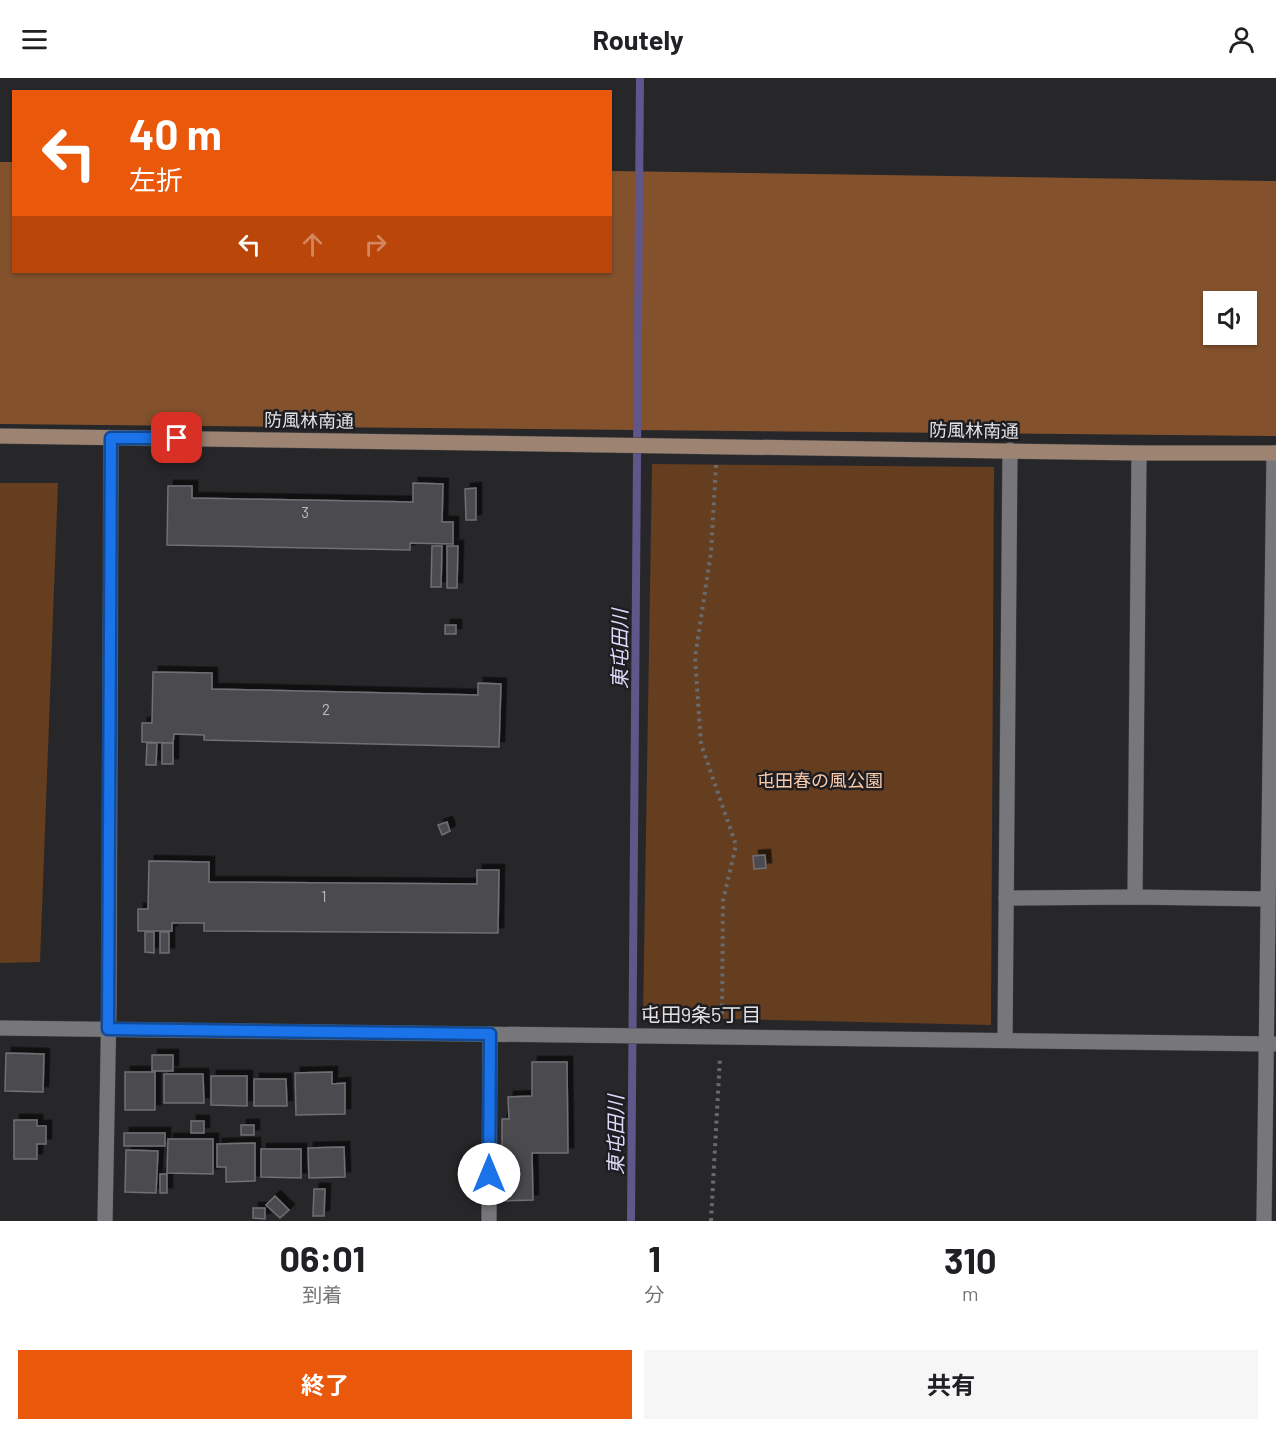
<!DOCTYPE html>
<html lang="ja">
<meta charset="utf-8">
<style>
body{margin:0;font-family:Barlow,"Noto Sans JP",sans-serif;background:#f6f6f6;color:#202124;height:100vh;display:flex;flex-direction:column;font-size:22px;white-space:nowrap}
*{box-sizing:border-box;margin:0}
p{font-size:20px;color:#757577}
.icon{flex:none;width:33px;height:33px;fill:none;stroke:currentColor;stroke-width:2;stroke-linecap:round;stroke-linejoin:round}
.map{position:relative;height:1143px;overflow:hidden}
.side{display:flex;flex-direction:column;background:#fff;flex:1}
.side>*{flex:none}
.guide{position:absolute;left:12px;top:12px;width:600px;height:183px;border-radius:0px;box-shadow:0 2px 4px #0004;background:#ea580c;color:#fff;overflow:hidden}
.fabs{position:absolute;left:1203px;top:213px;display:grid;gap:12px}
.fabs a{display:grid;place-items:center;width:54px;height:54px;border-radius:0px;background:#fff;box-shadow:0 2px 4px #0004;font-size:30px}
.pin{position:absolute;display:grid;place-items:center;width:51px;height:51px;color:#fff;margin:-26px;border-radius:12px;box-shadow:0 3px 9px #0006}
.me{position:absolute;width:66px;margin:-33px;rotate:0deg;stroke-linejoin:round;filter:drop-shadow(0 0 4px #0008)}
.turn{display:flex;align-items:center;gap:21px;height:126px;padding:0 18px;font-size:27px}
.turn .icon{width:78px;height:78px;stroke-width:2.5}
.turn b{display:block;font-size:42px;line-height:51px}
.lanes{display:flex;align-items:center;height:57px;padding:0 18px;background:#0003;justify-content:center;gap:30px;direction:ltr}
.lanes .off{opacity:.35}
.eta{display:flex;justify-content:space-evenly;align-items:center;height:102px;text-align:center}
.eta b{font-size:36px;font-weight:700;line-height:42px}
.cta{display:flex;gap:12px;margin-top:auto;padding:12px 18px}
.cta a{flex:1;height:69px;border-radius:0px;background:#ea580c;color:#fff;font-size:24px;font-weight:700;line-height:69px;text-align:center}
.cta a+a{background:#f6f6f6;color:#202124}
header{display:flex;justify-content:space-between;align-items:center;height:78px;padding:0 18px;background:#fff;font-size:27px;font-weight:700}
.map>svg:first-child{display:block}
.green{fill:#653d1f}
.forest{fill:#83522d;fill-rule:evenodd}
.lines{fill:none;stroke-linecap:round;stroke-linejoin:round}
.stream{stroke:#61568a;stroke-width:8}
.building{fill:#4c4b4f;stroke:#706f74;stroke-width:1.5;filter:url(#shadow)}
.street-casing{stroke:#434345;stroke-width:16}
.secondary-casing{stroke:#434345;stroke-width:16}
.path{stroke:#6a6a6c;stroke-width:4;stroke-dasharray:3 4.5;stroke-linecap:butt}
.street{stroke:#77767a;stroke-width:15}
.secondary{stroke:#9d8372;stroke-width:15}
.route-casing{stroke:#114b97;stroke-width:15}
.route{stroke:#1a73e8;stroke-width:10}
.labels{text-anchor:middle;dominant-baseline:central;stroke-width:5;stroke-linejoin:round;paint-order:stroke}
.number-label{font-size:15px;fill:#bdbdc0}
.street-label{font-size:18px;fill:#e3e3e5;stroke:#1e1d21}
.park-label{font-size:18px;fill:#f9caaa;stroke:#1e1d21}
.water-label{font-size:20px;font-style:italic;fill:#dfd9fa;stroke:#1e1d21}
.neighbourhood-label{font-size:20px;fill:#e3e3e5;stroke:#1e1d21}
</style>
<header><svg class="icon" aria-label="menu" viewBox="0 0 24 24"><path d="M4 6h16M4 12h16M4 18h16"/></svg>Routely<svg class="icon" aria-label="person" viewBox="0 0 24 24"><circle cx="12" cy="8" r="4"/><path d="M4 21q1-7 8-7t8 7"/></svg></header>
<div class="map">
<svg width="1276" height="1143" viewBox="0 0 1276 1143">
<defs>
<filter id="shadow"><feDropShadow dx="5.5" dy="-5.5" stdDeviation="0" flood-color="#0009"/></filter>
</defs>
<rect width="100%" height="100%" fill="#27272a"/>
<g class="green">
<polygon points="652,386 994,389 991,947 643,939"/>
<polygon points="0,405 58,405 40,884 0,885"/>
</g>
<path class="forest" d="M0 84H13L14 194H610L611 93 1276 103V358L0 346ZM1214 224H1246V256H1214Z"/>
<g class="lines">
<polyline class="stream" points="631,1143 640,0"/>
</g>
<g class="building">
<polygon points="413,405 443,406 442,444 453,444 453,466 410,465 410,472 167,467 168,408 192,408 192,420 413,424"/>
<polygon points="476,410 476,442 466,442 465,411"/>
<polygon points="432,468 442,468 441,509 431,509"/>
<polygon points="447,468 458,468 457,510 447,510"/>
<rect x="445" y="547" width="11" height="9"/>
<polygon points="153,594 212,595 212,611 478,617 478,605 501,606 499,669 204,662 204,657 174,656 173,665 142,664 142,645 152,645"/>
<polygon points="147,665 157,665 156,687 146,687"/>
<rect x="162" y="665" width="11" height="21"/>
<polygon points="447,744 450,753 442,757 438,747"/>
<polygon points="765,777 766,790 754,791 753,778"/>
<polygon points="149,783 209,784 209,804 477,806 477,792 499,792 498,855 204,853 204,845 172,845 172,853 138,853 138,831 148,831"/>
<polygon points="145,854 154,854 154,875 145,874"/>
<rect x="160" y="854" width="9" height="21"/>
<polygon points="6,975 44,976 43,1014 5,1013"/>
<rect x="152" y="977" width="21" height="16"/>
<polygon points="532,984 567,984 568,1075 532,1075 533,1122 502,1123 502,1041 509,1041 508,1019 532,1018"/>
<rect x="125" y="994" width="30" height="38"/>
<polygon points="332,994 332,1006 345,1005 345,1036 296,1037 295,995"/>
<polygon points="164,996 203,996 204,1025 164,1025"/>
<polygon points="211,998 247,998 247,1028 211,1027"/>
<polygon points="254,1001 286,1001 287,1028 254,1028"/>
<polygon points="14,1042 37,1042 37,1048 46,1048 46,1066 37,1066 37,1081 14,1081"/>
<rect x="191" y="1043" width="13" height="12"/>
<rect x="241" y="1047" width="13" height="10"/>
<rect x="124" y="1055" width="41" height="13"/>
<polygon points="168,1061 213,1061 213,1096 167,1095"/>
<polygon points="255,1065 255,1103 226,1104 226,1089 217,1089 217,1066"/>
<polygon points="344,1069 345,1099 309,1100 308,1070"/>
<polygon points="261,1071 301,1071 301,1100 261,1099"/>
<polygon points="126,1072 158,1073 156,1115 125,1114"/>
<rect x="160" y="1096" width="7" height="19"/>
<polygon points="314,1111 325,1111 324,1138 313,1138"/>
<polygon points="275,1118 289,1132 280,1140 266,1127"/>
<polygon points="253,1130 265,1130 265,1141 253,1140"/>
</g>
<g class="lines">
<defs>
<g id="street">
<polyline points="1135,819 1139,375"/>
<polyline points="1006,820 1135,819 1268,821"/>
<polyline points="0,950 1276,966"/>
<polyline points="1005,962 1010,372"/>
<polyline points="105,1143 109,925 111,360"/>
<polyline points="489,1143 490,956"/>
<polyline points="1264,1143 1274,375"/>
</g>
<polyline id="secondary" points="0,358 1139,375 1276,375"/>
</defs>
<use href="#street" class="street-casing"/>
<use href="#secondary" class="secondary-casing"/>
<g class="path">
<polyline points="716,387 711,474 695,580 701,666 736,767 723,823 722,939"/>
<polyline points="711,1143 720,979"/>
</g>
<use href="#street" class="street"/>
<use href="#secondary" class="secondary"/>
</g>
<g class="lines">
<defs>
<polyline id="route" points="177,360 111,360 108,951 490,956 489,1096"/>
</defs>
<use href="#route" class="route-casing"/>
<use href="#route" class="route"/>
</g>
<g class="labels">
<g class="number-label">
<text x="305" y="434">3</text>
<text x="326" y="631">2</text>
<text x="324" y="818">1</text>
</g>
<g class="street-label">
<text transform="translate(309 342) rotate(1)">防風林南通</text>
<text transform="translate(974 352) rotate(1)">防風林南通</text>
</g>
<g class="park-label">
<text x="820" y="702">屯田春の風公園</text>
</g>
<g class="water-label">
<text transform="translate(619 571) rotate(-90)">東屯田川</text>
<text transform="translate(615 1057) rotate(-90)">東屯田川</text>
</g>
<g class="neighbourhood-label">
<text x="701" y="936">屯田9条5丁目</text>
</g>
</g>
</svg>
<div class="fabs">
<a><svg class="icon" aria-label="sound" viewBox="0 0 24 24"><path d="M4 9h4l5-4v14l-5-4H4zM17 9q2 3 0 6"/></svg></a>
</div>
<div class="pin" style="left:177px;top:360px;background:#d93025"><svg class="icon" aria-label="arrive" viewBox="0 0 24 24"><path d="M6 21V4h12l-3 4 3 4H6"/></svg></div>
<svg class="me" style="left:489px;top:1096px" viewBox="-20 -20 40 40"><circle r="19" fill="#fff"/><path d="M0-13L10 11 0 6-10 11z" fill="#1a73e8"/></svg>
<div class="guide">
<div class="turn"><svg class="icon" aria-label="left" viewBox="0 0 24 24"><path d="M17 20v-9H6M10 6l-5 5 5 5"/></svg><div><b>40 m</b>左折</div></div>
<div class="lanes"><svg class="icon" aria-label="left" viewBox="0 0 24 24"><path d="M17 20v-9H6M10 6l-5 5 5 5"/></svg><svg class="icon off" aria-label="ahead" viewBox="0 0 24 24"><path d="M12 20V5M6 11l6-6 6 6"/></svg><svg class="icon off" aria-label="right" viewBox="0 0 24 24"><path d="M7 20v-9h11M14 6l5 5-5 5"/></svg></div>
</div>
</div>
<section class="side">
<div class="eta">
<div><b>06:01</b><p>到着</p></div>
<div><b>1</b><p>分</p></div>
<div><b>310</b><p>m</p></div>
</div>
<div class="cta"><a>終了</a><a>共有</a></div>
</section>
